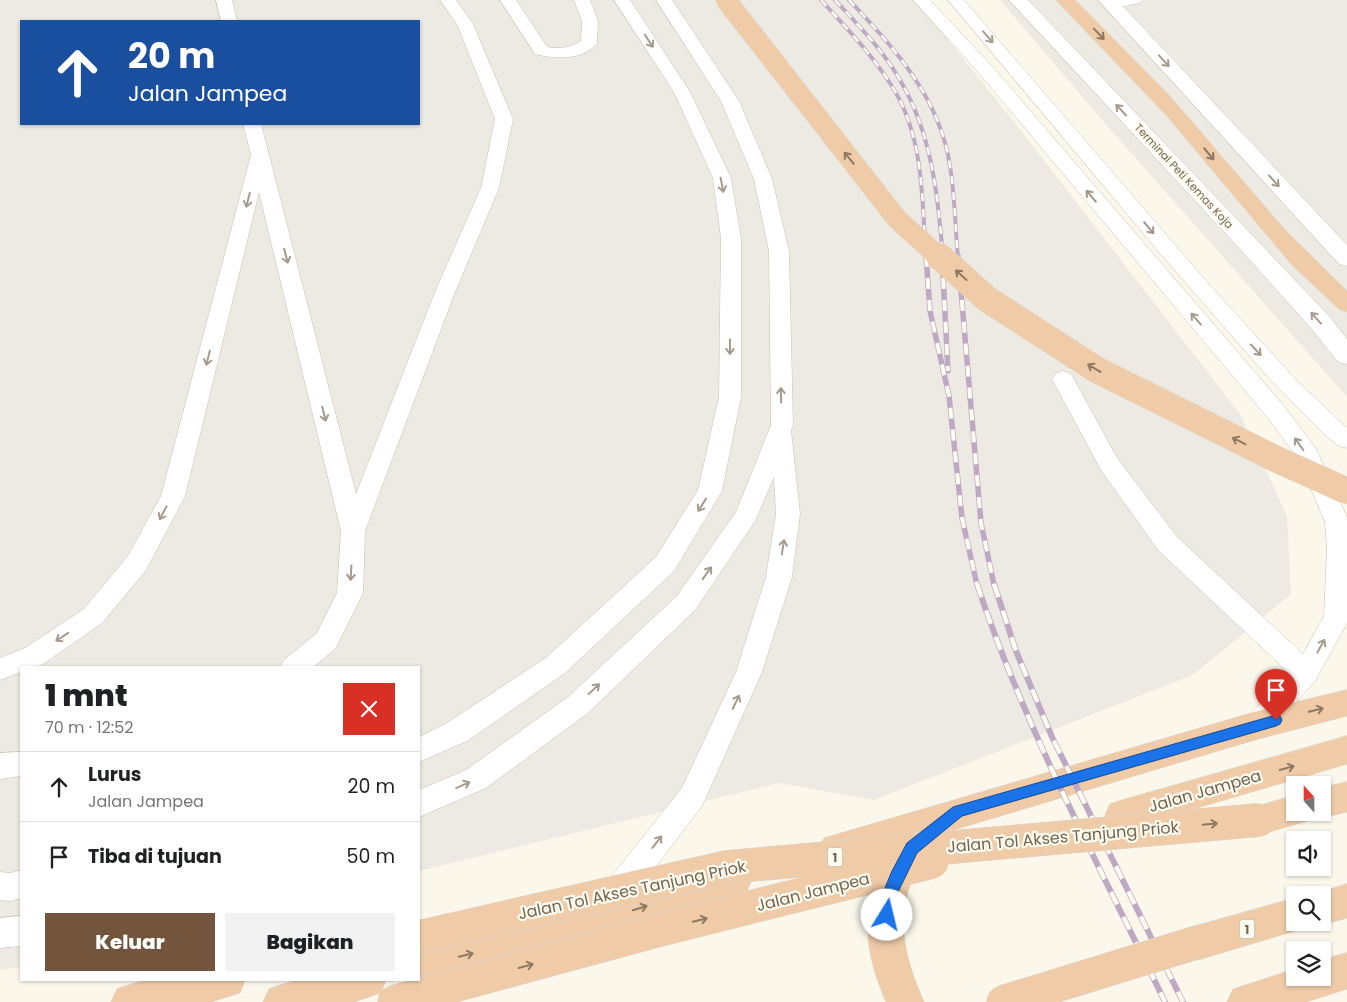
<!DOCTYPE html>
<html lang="id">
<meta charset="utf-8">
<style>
body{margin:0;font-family:Poppins,sans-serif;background:#f2f2f2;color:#202124;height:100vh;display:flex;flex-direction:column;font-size:19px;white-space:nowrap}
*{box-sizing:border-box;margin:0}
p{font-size:16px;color:#757577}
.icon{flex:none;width:28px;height:28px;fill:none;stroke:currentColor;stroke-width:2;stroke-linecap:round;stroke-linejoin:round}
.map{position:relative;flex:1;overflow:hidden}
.details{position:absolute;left:20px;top:666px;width:400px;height:315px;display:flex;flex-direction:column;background:#fff;border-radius:0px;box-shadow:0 1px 4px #0004}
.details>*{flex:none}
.hud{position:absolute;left:20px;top:20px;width:400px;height:105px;border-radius:0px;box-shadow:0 1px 4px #0004;background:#1a4fa0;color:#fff;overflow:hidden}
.needle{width:32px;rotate:339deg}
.controls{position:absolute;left:1286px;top:776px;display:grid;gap:10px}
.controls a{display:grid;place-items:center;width:45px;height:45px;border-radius:0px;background:#fff;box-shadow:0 1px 4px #0004;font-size:25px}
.pin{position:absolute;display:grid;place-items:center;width:42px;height:42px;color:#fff;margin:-51px -21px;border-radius:50% 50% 50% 0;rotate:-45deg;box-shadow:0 0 5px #0007}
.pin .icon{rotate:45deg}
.me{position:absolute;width:55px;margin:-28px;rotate:9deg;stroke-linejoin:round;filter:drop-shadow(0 0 4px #0008)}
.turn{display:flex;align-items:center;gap:18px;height:105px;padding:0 25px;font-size:22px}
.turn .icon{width:65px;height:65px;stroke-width:2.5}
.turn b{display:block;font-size:35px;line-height:42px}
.round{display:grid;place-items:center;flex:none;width:52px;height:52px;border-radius:0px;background:#f2f2f2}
.headline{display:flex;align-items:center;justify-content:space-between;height:85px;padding:0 25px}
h1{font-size:30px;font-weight:800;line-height:38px}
.cta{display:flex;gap:10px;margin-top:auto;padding:10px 25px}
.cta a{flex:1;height:58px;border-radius:0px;background:#73553d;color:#fff;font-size:20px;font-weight:800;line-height:58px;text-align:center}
.cta a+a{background:#f2f2f2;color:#202124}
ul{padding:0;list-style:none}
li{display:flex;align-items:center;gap:15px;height:70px;padding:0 25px;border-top:1px solid #e0e0e0}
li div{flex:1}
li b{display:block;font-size:19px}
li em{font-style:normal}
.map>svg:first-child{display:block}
.industrial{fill:#edeae3;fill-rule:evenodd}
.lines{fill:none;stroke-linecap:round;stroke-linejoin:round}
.lane-casing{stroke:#cac1ae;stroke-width:1}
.street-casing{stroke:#cac1ae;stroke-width:1}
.highway-casing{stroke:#dbd7d2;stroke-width:1}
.lane{fill:#fff;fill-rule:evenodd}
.street{fill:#fff;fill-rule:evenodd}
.highway{fill:#efcba8;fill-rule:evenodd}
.rail-far2-casing{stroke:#bea9c5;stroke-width:4}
.rail-far1-casing{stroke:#bea9c5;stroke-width:5.5}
.rail-casing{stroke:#bea9c5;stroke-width:6}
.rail-far2{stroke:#fefcf1;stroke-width:2.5;stroke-dasharray:8;stroke-linecap:butt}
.rail-far1{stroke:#fefcf1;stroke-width:4;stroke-dasharray:11;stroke-linecap:butt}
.rail{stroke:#fefcf1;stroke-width:4.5;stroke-dasharray:14;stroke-linecap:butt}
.highway-bridge-far2-casing{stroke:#dbd7d2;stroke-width:21;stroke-linecap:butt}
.highway-bridge-far1-casing{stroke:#dbd7d2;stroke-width:27;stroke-linecap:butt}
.highway-bridge-casing{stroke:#dbd7d2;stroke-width:34;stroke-linecap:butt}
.highway-bridge-far2{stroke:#efcba8;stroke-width:20}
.highway-bridge-far1{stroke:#efcba8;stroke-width:26}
.highway-bridge{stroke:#efcba8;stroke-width:33}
.oneway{stroke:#8d7962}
.oneway2{stroke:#a59b8d}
.route{fill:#1a73e8;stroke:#114b97}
.labels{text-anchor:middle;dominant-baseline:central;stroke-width:4.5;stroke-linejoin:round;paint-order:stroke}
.far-street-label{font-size:11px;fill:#746550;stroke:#fefcf1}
.shield{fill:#fefcf1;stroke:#9d9280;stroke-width:1}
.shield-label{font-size:12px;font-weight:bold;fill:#746550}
.near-street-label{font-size:16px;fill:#746550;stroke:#fefcf1}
</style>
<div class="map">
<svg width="1347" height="1002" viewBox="0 0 1347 1002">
<rect width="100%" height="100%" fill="#fbf8eb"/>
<g class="industrial">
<path d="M0 0H916L1022 132 1240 414 1287 516 1291 594 1193 675 874 800 779 783 419 871V668H21V967L0 970ZM21 21H419V124H21Z"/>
<polygon points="1000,0 1347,0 1347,397 1102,120"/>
</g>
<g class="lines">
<defs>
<g id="lane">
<polygon points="216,0 232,0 237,21 221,21"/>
<polygon points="440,0 456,0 473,24 513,119 499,188 455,292 365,531 363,593 335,649 312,668 280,668 284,660 317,633 337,593 341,531 259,192 185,496 146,570 102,623 43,664 34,668 21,668 21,672 0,680 0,658 25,648 84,609 128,556 161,496 251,155 243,124 261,124 356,494 435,292 481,188 495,119 457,24"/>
<path d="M500 0H516L547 47C560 49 570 48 581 41L582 21 574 0H590L598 21 597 43C584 61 554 59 535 54Z"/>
<polygon points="614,0 630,0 690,92 731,178 741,238 741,397 722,491 674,571 565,673 467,741 419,762 419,737 447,723 547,657 656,557 698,490 719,397 721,238 713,178 674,92"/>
<polygon points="656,0 672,0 739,101 772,179 789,251 793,425 791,430 800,514 792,577 762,672 702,806 625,907 614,912 603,907 599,897 603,887 682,788 736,672 766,577 776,514 774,477 755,521 695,610 588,713 486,788 419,817 419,790 466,770 568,697 677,596 736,512 771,425 769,251 754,179 721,101"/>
<polygon points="913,0 930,0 990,64 1284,406 1316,449 1347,517 1347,623 1315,681 1268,733 1258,737 1248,733 1244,725 1248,717 1289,673 1159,551 1101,470 1052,379 1055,374 1063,371 1071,374 1117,458 1177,537 1303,654 1324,616 1327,548 1325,522 1298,458 1268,418 978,72"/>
<polygon points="948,0 964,0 1207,282 1297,381 1347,428 1347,448 1339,446 1324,434 1267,376 1158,251"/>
<polygon points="1142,0 1139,3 1112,9 1104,4 1109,0"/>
<polygon points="21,752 21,776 0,779 0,753"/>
<polygon points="21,870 21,898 11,901 0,900 0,872 11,873"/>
<polygon points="21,916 21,946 0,948 0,918"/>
</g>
<g id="street">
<polygon points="1009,0 1028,0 1329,316 1347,339 1347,364 1338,362 1311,328 1242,251"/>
<polygon points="1098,0 1117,0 1347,245 1347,266 1339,264"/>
</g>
<g id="highway">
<polygon points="1056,0 1075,0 1168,94 1286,231 1347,291 1347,312 1339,309 1292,265 1167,116"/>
<path d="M1347 690V716L1258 739 913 842 919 845 924 856C919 868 911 879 908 892 896 929 909 968 924 1002H886C860 941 862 906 893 848L836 865 824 860 819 849 824 838 1258 711Z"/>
<polygon points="1347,736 1347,764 1122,830 1110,826 1105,815 1110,804 1122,800"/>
<polygon points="1347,782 1347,812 1322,818 1310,813 1307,821 1259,835 1247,831 1242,820 1247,809 1295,795 1295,812 1322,812 1322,788"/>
<polygon points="735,862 747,867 752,879 747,891 735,896 595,939 419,985 406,980 419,980 419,949 595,905"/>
<polygon points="1347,884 1347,918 1322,925 1316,922 1322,922 1322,895 1312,895"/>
<polygon points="1295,898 1295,922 1310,922 1308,927 1198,960 1185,955 1180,942 1185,929"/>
<polygon points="1347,953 1347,989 1306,1002 1227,1002 1233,989 1295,969 1295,978 1322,978 1322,960"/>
<polygon points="145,980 245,980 240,993 211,1002 111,1002 117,989"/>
<polygon points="296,980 386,980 381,993 354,1002 263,1002 269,989"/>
</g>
</defs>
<use href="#lane" class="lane-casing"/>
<use href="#street" class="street-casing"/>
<use href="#highway" class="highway-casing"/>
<use href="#lane" class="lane"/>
<use href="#street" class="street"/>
<use href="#highway" class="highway"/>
<defs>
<g id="rail-far2">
<path d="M821 0C847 29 876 58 896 93 924 142 922 202 926 258"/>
<path d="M835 0C858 25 883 50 900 80 932 134 938 196 943 258"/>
<path d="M849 0C895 49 940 98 950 166 955 196 955 227 958 258"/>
</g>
<g id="rail-far1">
<polyline points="926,256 930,311 949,396 962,518 977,585"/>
<polyline points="942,256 948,371"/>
<polyline points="958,256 981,523 994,585"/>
</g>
<g id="rail">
<path d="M977 584C1025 729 1099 865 1165 1002"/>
<polyline points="994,584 1016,651 1052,737 1183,1002"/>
</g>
</defs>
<use href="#rail-far2" class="rail-far2-casing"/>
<use href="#rail-far1" class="rail-far1-casing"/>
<use href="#rail" class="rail-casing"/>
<use href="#rail-far2" class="rail-far2"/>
<use href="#rail-far1" class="rail-far1"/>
<use href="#rail" class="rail"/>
<defs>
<polyline id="highway-bridge-far2" points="726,0 897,219 940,258"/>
<polyline id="highway-bridge-far1" points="939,256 987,299 1097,370 1278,460 1347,491"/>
<g id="highway-bridge">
<polyline points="419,937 727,867 1259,820"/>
<polyline points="394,1002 659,930 932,862"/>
<polyline points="1003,1002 1198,942"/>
</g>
</defs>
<use href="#highway-bridge-far2" class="highway-bridge-far2-casing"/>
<use href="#highway-bridge-far1" class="highway-bridge-far1-casing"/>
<use href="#highway-bridge" class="highway-bridge-casing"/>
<use href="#highway-bridge-far2" class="highway-bridge-far2"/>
<use href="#highway-bridge-far1" class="highway-bridge-far1"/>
<use href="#highway-bridge" class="highway-bridge"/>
</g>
<defs><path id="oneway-shaft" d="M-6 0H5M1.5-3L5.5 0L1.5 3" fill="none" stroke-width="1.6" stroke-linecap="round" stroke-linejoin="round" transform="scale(1.25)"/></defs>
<g class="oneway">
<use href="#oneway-shaft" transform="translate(1099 34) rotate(46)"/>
<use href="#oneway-shaft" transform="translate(1209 154) rotate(50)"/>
<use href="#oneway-shaft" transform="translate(849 158) rotate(-129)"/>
<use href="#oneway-shaft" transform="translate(961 275) rotate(-138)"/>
<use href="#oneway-shaft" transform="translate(1094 368) rotate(-149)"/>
<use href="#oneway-shaft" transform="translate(1239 441) rotate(-153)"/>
<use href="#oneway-shaft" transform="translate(1316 710) rotate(-14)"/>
<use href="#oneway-shaft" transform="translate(1287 768) rotate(-16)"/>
<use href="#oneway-shaft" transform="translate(1210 824) rotate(-5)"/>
<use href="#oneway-shaft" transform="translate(640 908) rotate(-17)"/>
<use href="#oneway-shaft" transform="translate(700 920) rotate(-14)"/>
<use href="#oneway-shaft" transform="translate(466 955) rotate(-14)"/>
<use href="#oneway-shaft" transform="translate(526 966) rotate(-15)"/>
</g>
<g class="oneway2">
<use href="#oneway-shaft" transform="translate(988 37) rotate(49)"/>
<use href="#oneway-shaft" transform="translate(649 41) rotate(57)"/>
<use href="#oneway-shaft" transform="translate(1164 61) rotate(48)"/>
<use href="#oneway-shaft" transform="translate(1121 110) rotate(-133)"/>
<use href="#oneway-shaft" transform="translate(1274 181) rotate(48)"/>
<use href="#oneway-shaft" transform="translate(722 185) rotate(79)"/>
<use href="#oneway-shaft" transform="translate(1091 196) rotate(-130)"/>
<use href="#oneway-shaft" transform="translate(248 200) rotate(104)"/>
<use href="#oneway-shaft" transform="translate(1149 228) rotate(50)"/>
<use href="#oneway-shaft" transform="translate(286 256) rotate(76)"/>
<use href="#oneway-shaft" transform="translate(1316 318) rotate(-132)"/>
<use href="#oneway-shaft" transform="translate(1196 319) rotate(-131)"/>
<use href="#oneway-shaft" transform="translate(730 347) rotate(90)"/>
<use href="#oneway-shaft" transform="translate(1256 350) rotate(47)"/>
<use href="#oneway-shaft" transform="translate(208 358) rotate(104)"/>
<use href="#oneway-shaft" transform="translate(781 395) rotate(-91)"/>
<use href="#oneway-shaft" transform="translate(324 414) rotate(76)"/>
<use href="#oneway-shaft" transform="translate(1299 444) rotate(-126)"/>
<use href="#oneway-shaft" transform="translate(702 505) rotate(122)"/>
<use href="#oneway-shaft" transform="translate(163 513) rotate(118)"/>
<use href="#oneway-shaft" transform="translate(783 547) rotate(-81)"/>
<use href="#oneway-shaft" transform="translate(351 573) rotate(93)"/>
<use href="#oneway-shaft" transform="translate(707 573) rotate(-55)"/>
<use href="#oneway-shaft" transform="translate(62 637) rotate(146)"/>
<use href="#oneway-shaft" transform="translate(1321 646) rotate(-61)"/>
<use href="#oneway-shaft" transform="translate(594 689) rotate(-43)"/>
<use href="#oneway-shaft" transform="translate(736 702) rotate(-65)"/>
<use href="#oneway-shaft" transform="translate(463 785) rotate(-24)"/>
<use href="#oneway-shaft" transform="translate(657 842) rotate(-52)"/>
</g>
<polygon class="route" points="1276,715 1280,716 1282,720 1280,724 1276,726 962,816 917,853 894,900 892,920 887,922 882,920 880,900 892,871 907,843 953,807"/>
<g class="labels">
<g class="far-street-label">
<text transform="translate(1184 176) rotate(47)">Terminal Peti Kemas Koja</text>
</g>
<g class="shield">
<rect x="827.5" y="847.5" width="15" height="19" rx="4"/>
<rect x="1239.5" y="919.5" width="15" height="19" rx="4"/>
</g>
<g class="shield-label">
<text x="835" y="857">1</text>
<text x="1247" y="929">1</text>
</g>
<g class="near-street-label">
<text transform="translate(1205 791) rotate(-16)">Jalan Jampea</text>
<text transform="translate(1063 837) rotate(-5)">Jalan Tol Akses Tanjung Priok</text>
<text transform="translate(632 890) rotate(-12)">Jalan Tol Akses Tanjung Priok</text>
<text transform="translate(813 892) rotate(-14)">Jalan Jampea</text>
</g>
</g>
</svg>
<div class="controls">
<a><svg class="needle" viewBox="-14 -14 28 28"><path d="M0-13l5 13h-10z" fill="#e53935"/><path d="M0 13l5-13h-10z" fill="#757577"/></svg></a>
<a><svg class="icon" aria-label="sound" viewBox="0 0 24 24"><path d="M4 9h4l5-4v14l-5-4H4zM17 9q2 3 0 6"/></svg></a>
<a><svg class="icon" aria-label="search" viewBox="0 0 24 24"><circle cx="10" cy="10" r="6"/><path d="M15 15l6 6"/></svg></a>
<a><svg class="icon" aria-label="layers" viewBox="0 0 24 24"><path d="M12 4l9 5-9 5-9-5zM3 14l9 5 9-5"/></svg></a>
</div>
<div class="pin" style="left:1276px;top:720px;background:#d93025"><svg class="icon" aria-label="arrive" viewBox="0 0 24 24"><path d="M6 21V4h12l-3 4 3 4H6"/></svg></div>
<svg class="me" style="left:887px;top:915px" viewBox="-20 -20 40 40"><circle r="19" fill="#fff"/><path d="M0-13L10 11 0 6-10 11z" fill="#1a73e8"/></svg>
<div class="hud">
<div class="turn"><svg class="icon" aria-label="ahead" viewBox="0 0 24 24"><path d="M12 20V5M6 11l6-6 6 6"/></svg><div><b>20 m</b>Jalan Jampea</div></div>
</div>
<section class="details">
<div class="headline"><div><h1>1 mnt</h1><p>70 m · 12:52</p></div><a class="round" style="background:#d93025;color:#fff"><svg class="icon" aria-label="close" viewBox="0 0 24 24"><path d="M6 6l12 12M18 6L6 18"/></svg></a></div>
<ul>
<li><svg class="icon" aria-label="ahead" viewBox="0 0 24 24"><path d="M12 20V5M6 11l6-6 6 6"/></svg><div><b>Lurus</b><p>Jalan Jampea</p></div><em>20 m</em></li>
<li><svg class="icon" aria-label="arrive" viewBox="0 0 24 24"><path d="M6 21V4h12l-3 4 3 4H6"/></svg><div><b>Tiba di tujuan</b></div><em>50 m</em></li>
</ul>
<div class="cta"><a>Keluar</a><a>Bagikan</a></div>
</section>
</div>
